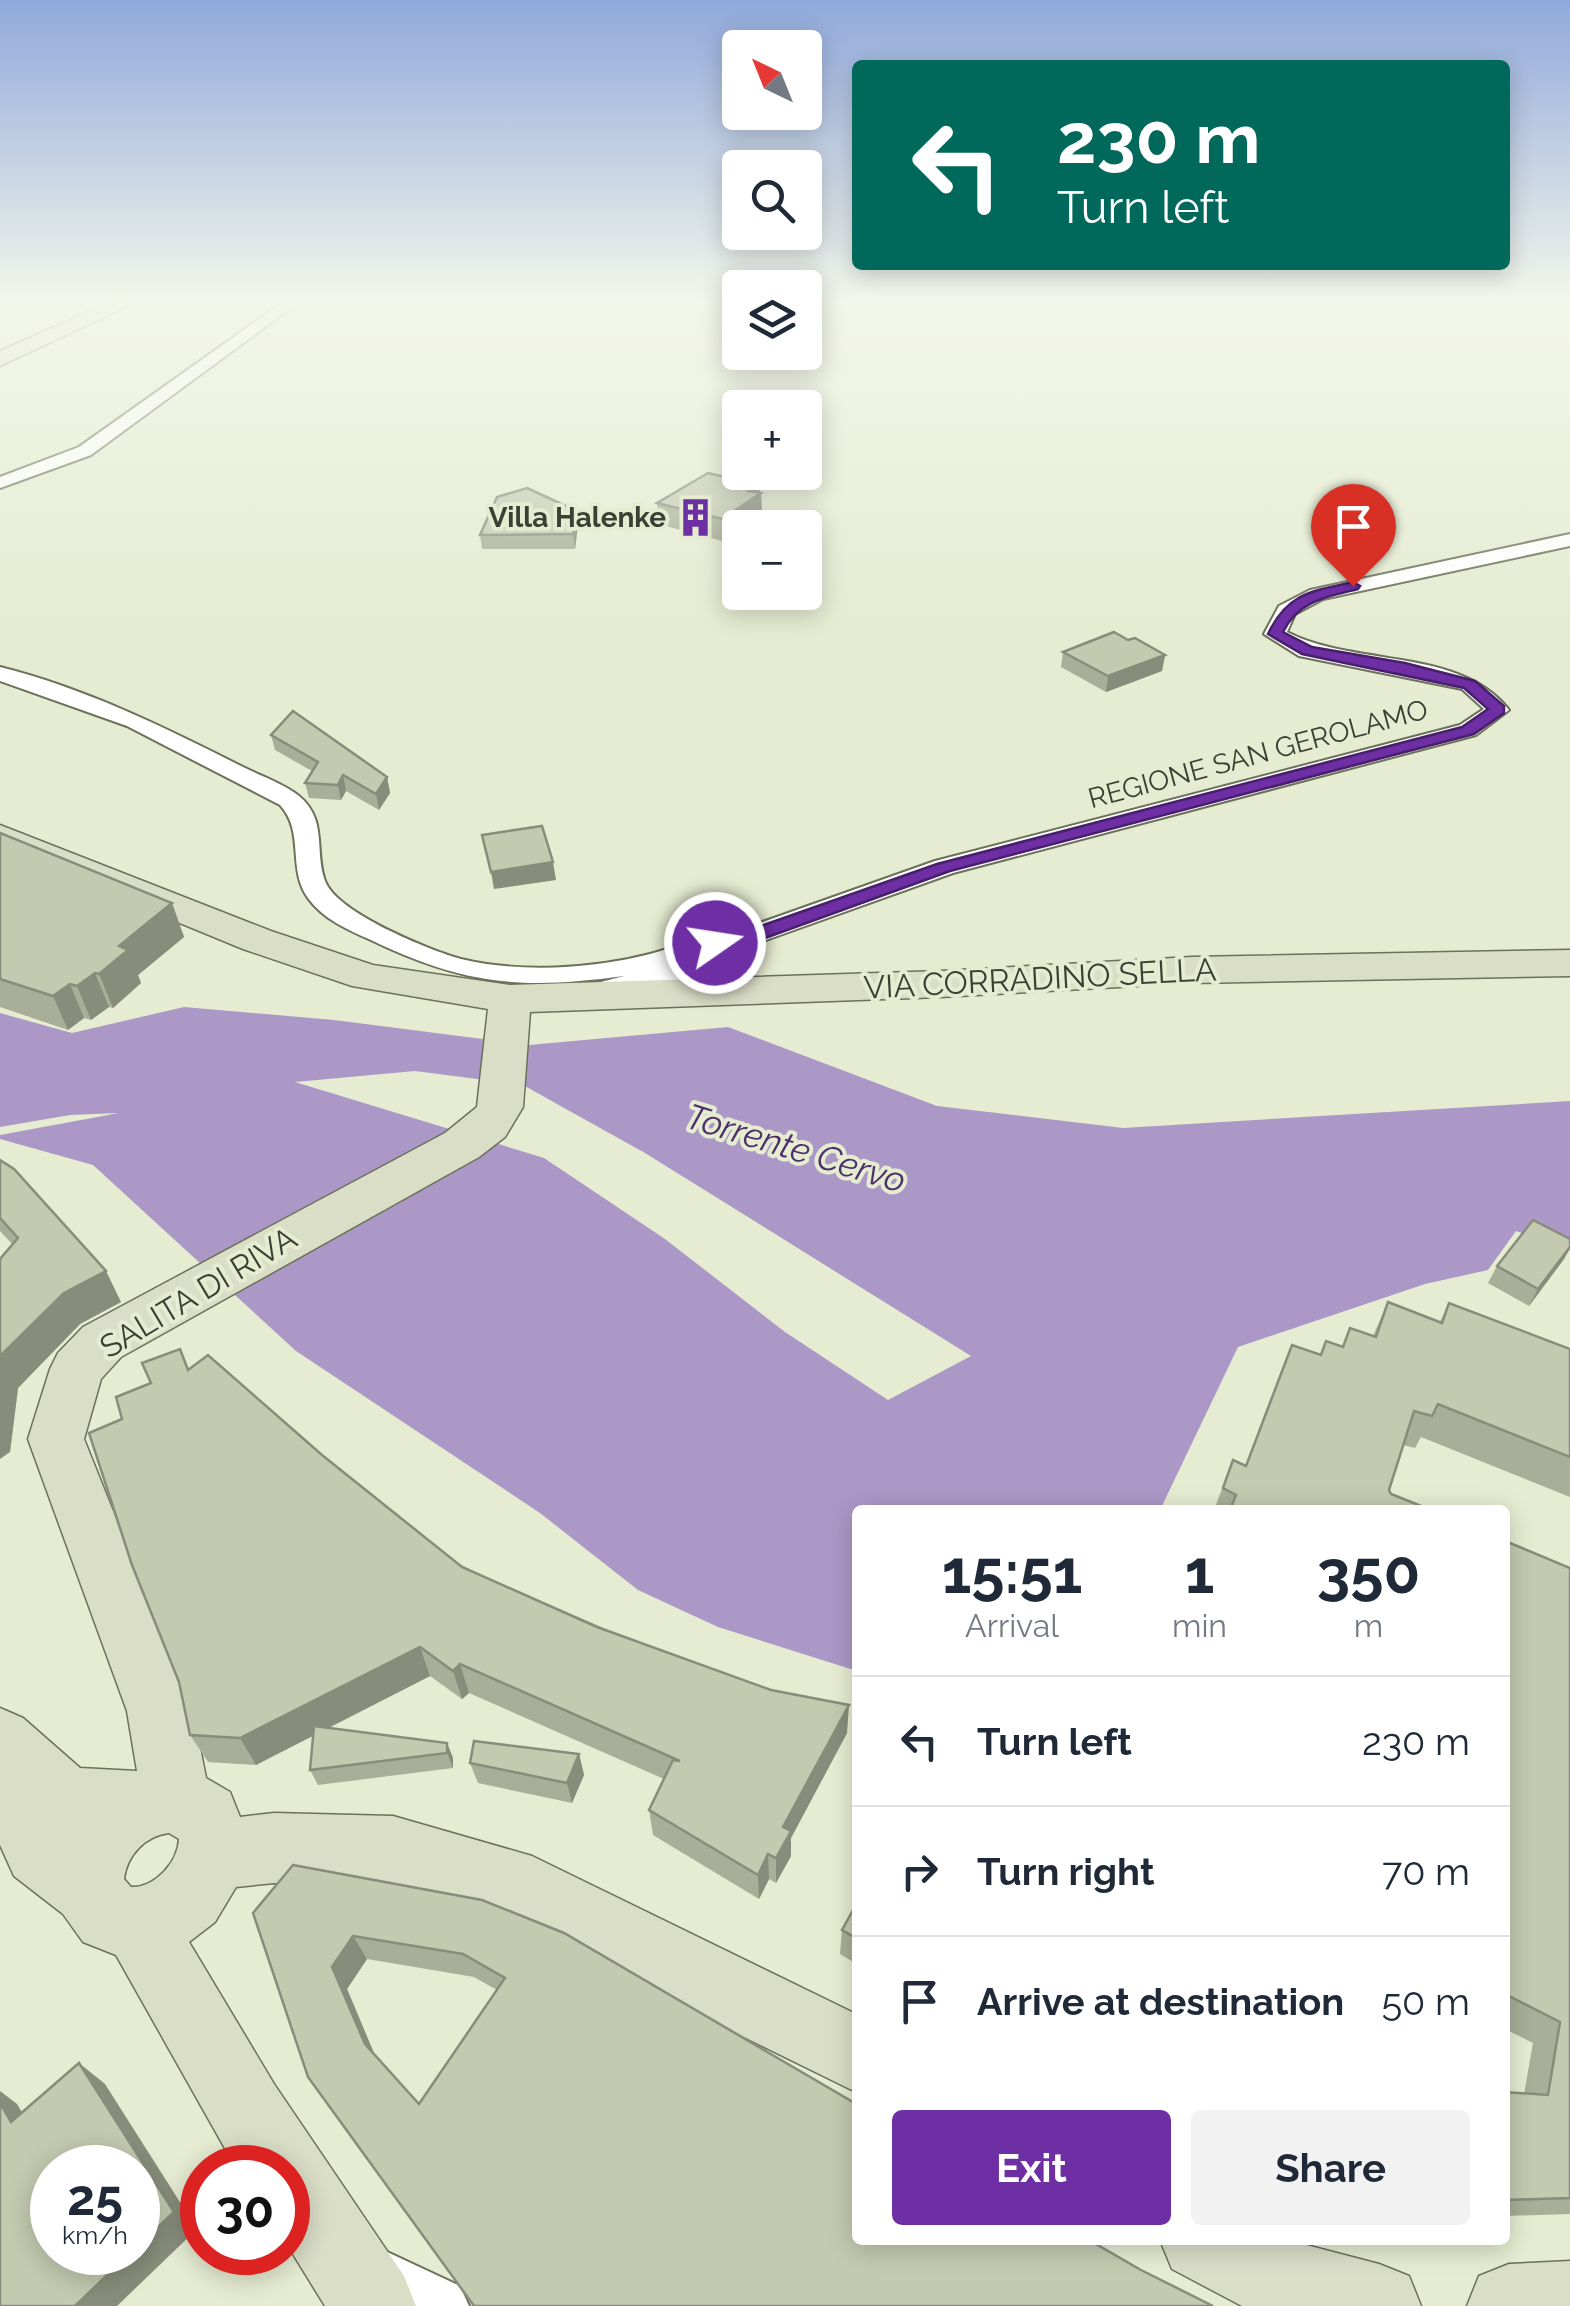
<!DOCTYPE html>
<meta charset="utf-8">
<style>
body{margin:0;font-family:Raleway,sans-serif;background:#f2f2f3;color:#1f2937;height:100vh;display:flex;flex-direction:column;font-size:38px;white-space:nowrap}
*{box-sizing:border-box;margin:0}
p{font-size:32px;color:#747a83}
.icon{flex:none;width:55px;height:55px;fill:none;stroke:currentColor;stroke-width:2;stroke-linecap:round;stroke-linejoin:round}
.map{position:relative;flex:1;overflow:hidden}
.drawer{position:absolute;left:852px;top:1505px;width:658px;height:740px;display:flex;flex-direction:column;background:#fff;border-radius:10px;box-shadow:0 5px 25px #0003}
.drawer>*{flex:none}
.guide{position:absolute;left:852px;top:60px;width:658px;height:210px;border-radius:10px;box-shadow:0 5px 25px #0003;background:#00695c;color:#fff;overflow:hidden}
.needle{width:65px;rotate:317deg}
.tools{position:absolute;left:722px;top:30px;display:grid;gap:20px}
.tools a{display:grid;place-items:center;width:100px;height:100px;border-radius:10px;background:#fff;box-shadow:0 5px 25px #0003;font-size:50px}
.speed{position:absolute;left:30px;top:2145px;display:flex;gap:20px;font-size:50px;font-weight:700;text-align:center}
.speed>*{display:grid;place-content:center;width:130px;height:130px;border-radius:50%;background:#fff;box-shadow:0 5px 25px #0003;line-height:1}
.speed small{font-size:25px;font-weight:400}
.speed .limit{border:15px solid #d22;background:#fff;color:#111}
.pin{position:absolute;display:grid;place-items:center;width:85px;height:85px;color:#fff;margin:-102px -42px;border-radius:50% 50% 50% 0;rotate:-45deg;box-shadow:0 0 10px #0007}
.pin .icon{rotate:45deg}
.me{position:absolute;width:110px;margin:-55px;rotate:77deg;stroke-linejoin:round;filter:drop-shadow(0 0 8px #0008)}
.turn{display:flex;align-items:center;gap:35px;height:210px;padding:0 40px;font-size:45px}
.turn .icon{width:130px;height:130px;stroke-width:2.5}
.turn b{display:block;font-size:70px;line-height:85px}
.eta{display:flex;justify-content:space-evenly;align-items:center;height:170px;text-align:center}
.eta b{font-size:60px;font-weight:700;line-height:70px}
.action{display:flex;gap:20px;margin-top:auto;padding:20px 40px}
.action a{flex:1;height:115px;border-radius:10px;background:#6e2fa5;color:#fff;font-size:40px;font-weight:700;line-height:115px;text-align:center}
.action a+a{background:#f2f2f3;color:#1f2937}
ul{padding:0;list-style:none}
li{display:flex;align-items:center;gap:30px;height:130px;padding:0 40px;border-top:2px solid #e0e1e3}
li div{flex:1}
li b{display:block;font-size:38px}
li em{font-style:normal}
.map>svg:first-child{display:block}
.water{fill:#ac98c7;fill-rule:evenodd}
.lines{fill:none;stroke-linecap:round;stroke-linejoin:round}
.street-casing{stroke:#6b715a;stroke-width:4}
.secondary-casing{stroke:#6b715a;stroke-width:3}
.street{fill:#fff;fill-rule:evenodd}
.secondary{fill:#dadec6;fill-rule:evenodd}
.wall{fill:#a8ae97;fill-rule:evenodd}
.shaded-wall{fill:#888d7b}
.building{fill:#c3cab0;stroke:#888d7b;stroke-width:2.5;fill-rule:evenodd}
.route{fill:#6e2fa5;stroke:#481f6b;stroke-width:2.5}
.labels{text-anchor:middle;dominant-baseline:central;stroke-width:8;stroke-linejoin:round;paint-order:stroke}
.far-poi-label{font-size:28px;font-weight:bold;fill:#3c3f34;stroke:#e5ecd1;text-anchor:end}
.far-street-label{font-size:28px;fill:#3c3f34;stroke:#e5ecd1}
.street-label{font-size:32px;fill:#3c3f34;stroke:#e5ecd1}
.water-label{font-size:35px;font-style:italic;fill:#4d306b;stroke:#e5ecd1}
</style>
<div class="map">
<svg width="1570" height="2306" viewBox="0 0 1570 2306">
<rect width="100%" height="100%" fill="#e5ecd1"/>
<path class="water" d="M184 1007 334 1020 529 1045 728 1027 937 1106 1123 1128 1570 1101V1250L1516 1231 1488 1270 1425 1284 1238 1347 1160 1510H858L857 1671 718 1627 638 1590 540 1513 296 1351 93 1165 0 1139V1135L119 1113 70 1115 0 1127V1013L72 1033ZM415 1071 523 1085 645 1153 971 1356 888 1400 785 1332 665 1239 544 1158 295 1082Z"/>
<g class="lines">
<defs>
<g id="street">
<polygon points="283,302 299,302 91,455 0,488 0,477 79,447"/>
<path d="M1570 534V546L1323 599 1295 614 1287 632C1354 667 1460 647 1509 710L1476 735 953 873 741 949C730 978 637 991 607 998L597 995 593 989 597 983 624 976C522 990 464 985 371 940 348 930 323 919 308 898 287 869 305 832 280 805L127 726 0 681V667C84 688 162 726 239 765 258 775 283 783 299 796 328 820 314 851 325 881 337 913 429 950 461 959 518 973 593 969 650 954 675 948 698 935 723 936L935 861 1460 725 1484 709 1462 689 1299 656 1264 634 1279 606 1310 590Z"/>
<polygon points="368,2243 460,2286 469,2306 378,2306 348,2291 340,2271 348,2251"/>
</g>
<g id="secondary">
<polygon points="110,302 137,302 0,366 0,351"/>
<path d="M0 825 271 931 373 965 510 985 941 971 1192 957 1570 950V976L1192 983 941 997 530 1012 523 1107 505 1137 479 1157 121 1357 101 1379 84 1439 193 1711 206 1778 230 1792 240 1817 274 1813 393 1816 532 1856 858 2015V2093L567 1950 518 1922 393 1886 274 1883 236 1887 215 1922 189 1942 274 2084 404 2276 416 2306H325L288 2246V2168H236L116 1955 83 1942 63 1914 14 1876 0 1845V1708L23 1718 80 1768 137 1771 127 1711 28 1439 50 1369 58 1353 83 1327 445 1133 477 1107 488 1009 352 986 243 949 0 849ZM169 1833 179 1839C178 1862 155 1888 131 1887L124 1879C127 1855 145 1836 169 1833Z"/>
<polygon points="1160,2240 1287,2240 1379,2264 1409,2276 1421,2306 1242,2306 1172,2269"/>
<polygon points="1570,2261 1570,2306 1467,2306 1479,2276 1509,2264"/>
</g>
</defs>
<use href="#street" class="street-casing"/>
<use href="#secondary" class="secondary-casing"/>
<use href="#street" class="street"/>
<use href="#secondary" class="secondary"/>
</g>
<g class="wall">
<polygon points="718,302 740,302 740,315"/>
<polygon points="805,315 822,338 810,356 804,352"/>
<polygon points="760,493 761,493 762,514 722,541 658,524 657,503"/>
<polygon points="577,511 578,525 575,549 482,549 480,535"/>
<polygon points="1128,640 1165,655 1162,671 1106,692 1061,667 1063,652"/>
<polygon points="271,735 387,777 390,793 379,810 346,791 341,800 309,798 305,783 312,771 275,750"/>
<polygon points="0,833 172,903 184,937 138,975 141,983 113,1008 109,1007 91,1020 84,1018 68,1030 0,1007"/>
<polygon points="0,1160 121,1302 80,1324 18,1388 10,1452 12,1244 0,1231"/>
<polygon points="1570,1239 1570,1249 1564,1259 1529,1306 1488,1283 1497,1266"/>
<polygon points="1388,1302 1440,1322 1449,1303 1570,1349 1570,1497 1421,1437 1415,1448 1403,1445 1389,1490 1391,1494 1431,1510 1214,1510 1233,1460 1246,1465 1320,1355 1326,1341 1342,1347 1373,1336"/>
<polygon points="189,1369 322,1455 462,1567 847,1733 791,1838 791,1856 776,1883 769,1879 759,1899 653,1835 649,1810 664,1779 469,1693 462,1699 430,1676 328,1728 447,1743 453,1758 453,1768 318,1785 310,1770 313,1735 256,1765 208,1762 190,1735 122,1419"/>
<polygon points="1505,1541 1570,1568 1570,2214 1505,2216 1505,2092 1524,2094 1533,2043 1505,2029"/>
<polygon points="579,1754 584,1775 572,1803 478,1783 470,1763"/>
<path d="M293 1865 1141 2270 474 2306ZM367 1959 474 1977 497 1990 419 2104 375 2056 347 1989Z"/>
<polygon points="858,1901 858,1965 840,1954 842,1930"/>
</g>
<g class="shaded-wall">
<polygon points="805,302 813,302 813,309 805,310"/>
<polygon points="822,328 822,338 810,356 810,345"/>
<polygon points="760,485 760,494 761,493 762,514 722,541 722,519 749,491"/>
<polygon points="577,511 578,525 575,549 573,534"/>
<polygon points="1165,655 1162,671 1106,692 1108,676"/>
<polygon points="343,775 346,791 341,800 338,785"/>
<polygon points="387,777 390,793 379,810 376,794"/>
<polygon points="553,862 556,880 494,889 491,872"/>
<polygon points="172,903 184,937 138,975 141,983 113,1008 99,974 119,946"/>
<polygon points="95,973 109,1007 91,1020 77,986"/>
<polygon points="70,984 84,1018 68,1030 53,996"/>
<polygon points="1570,1247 1564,1259 1529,1306 1538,1289"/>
<polygon points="106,1271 121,1302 80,1324 18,1388 10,1452 0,1459 0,1356 64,1293"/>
<polygon points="420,1647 430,1676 256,1765 240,1738"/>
<polygon points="460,1664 469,1693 462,1699 453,1671"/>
<polygon points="849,1705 847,1733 791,1838 791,1856 776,1883 776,1858 783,1827"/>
<polygon points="447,1743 453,1758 453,1768 447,1753"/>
<polygon points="579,1754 584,1775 572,1803 567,1783"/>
<polygon points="768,1854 769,1879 759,1899 758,1875"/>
<polygon points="353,1936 367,1959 347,1989 379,2065 365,2044 332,1967"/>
<polygon points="79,2063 105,2084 197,2229 117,2306 75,2306 131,2252 138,2252 138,2246"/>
<polygon points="0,2091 17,2104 40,2142 11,2122 0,2103"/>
</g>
<g class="building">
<polygon points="805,315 822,328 810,345 805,342"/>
<polygon points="708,473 760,485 749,491 761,493 722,519 657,503"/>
<polygon points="527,488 577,511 573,534 480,535 497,497"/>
<polygon points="1114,632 1128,640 1135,638 1165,655 1108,676 1063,652"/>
<polygon points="293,711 387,777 376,794 343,775 338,785 305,783 318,762 271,735"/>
<polygon points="542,826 553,862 491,872 482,835"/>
<polygon points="0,833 172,903 119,946 128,950 99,974 95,973 77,986 70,984 53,996 0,979"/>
<polygon points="0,1160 14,1169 106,1271 64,1293 0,1356 0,1259 18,1238 0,1218"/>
<polygon points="1533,1220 1570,1239 1570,1247 1538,1289 1497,1266"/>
<polygon points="1388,1302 1442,1323 1449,1303 1570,1349 1570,1457 1438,1404 1432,1416 1414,1411 1389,1490 1391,1494 1431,1510 1230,1510 1236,1495 1223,1488 1233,1460 1246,1466 1292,1345 1321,1355 1326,1341 1343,1347 1350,1328 1376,1337"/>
<polygon points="180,1349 188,1370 208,1355 322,1455 462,1567 597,1627 771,1690 849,1705 783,1827 791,1831 776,1858 768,1854 758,1875 649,1810 673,1760 680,1761 460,1664 453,1671 420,1647 240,1738 190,1735 179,1682 132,1565 89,1433 122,1419 116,1397 151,1383 142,1363"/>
<polygon points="1505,1541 1570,1568 1570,2198 1505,2200 1505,2092 1548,2095 1560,2022 1505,1994"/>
<polygon points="314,1726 447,1743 447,1753 310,1770"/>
<polygon points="474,1741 579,1754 567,1783 470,1763"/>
<path d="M293 1865 482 1900 564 1933 858 2105V2240H1089L1141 2270 1213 2306H474L308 2077 253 1913ZM353 1936 463 1954 505 1978 419 2104 365 2044 332 1967Z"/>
<polygon points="858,1901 858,1939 842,1930"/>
<polygon points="79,2063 174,2212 138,2246 138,2168 52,2168 52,2252 131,2252 75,2306 0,2306 0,2103 11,2122"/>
</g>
<linearGradient id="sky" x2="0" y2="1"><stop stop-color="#90a9db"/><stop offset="0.48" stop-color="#f3f6ea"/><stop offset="1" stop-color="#f3f6ea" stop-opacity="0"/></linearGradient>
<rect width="1570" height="625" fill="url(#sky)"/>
<path class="route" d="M1353 582 1360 586 1358 589C1326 597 1298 601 1283 632L1312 647 1405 663 1475 681 1504 706V713L1474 734 950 871 732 950 715 949 705 943 708 939H724L937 864 1462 727 1488 709 1464 688 1302 654 1268 634C1287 593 1312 591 1353 582Z"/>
<defs>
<symbol id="building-bare" viewBox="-9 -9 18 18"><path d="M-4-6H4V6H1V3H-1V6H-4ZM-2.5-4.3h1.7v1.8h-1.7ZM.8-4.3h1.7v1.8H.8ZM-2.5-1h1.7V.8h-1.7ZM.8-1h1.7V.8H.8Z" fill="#6e2fa5" stroke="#e5ecd1" stroke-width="2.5" paint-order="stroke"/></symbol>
</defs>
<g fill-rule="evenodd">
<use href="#building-bare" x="668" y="490" width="55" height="55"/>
</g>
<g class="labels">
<g class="far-poi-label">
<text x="666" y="517">Villa Halenke</text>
</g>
<g class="far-street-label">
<text transform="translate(1258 754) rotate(-15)">REGIONE SAN GEROLAMO</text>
</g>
<g class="street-label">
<text transform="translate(1040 978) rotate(-3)">VIA CORRADINO SELLA</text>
<text transform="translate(198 1292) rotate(-31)">SALITA DI RIVA</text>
</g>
<g class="water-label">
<text transform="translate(796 1148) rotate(17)">Torrente Cervo</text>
</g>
</g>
</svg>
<div class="tools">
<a><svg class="needle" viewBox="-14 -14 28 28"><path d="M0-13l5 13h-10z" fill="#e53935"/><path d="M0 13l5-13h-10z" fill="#747a83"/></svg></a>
<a><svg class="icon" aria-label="search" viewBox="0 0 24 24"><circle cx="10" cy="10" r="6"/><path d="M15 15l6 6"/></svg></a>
<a><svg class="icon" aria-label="layers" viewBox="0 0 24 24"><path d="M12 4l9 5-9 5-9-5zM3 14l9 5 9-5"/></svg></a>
<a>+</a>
<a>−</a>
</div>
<div class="speed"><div>25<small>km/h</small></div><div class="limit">30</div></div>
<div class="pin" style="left:1353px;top:586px;background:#d93025"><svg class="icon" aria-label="arrive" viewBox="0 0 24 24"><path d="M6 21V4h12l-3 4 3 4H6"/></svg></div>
<svg class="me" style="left:715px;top:943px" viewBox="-20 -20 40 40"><circle r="17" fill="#6e2fa5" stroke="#fff" stroke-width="3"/><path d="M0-11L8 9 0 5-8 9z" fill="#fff"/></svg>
<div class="guide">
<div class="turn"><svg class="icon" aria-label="left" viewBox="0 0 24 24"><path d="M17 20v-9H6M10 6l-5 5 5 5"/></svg><div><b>230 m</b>Turn left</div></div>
</div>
<section class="drawer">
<div class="eta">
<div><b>15:51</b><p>Arrival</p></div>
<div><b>1</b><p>min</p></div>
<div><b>350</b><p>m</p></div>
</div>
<ul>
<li><svg class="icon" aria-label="left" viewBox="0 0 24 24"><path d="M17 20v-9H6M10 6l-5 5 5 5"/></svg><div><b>Turn left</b></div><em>230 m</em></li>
<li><svg class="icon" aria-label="right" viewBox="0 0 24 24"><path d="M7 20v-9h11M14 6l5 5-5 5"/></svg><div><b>Turn right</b></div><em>70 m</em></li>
<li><svg class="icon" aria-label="arrive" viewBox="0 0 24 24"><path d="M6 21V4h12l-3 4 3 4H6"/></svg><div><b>Arrive at destination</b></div><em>50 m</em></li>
</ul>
<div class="action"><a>Exit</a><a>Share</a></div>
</section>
</div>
